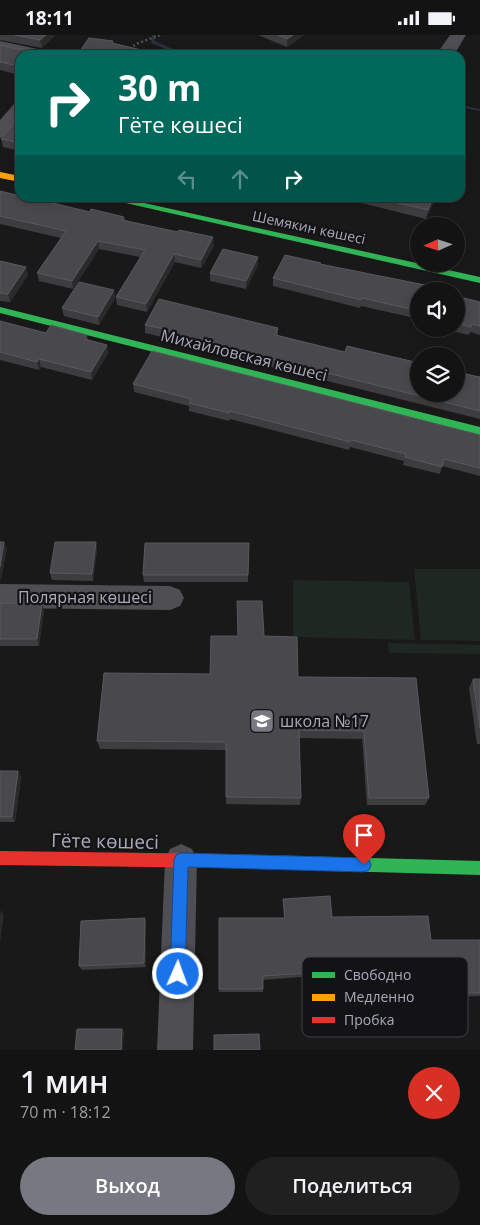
<!DOCTYPE html>
<html lang="ru">
<meta charset="utf-8">
<style>
body{margin:0;font-family:"Open Sans",sans-serif;background:#202021;color:#f1f3f6;height:100vh;display:flex;flex-direction:column;font-size:19px;white-space:nowrap}
*{box-sizing:border-box;margin:0}
p{font-size:16px;color:#9d9ea0}
.icon{flex:none;width:28px;height:28px;fill:none;stroke:currentColor;stroke-width:2;stroke-linecap:round;stroke-linejoin:round}
.map{position:relative;height:1015px;overflow:hidden}
.drawer{display:flex;flex-direction:column;background:#131313;flex:1}
.drawer>*{flex:none}
.banner{position:absolute;left:15px;top:15px;width:450px;height:152px;border-radius:15px;box-shadow:0 2px 8px #0003,0 0 0 1px #323233;background:#00695c;color:#fff;overflow:hidden}
.needle{width:32px;rotate:267deg}
.tools{position:absolute;left:410px;top:182px;display:grid;gap:10px}
.tools a{display:grid;place-items:center;width:55px;height:55px;border-radius:50%;background:#131313;box-shadow:0 2px 8px #0003,0 0 0 1px #323233;font-size:25px}
.pin{position:absolute;display:grid;place-items:center;width:42px;height:42px;color:#fff;margin:-51px -21px;border-radius:50% 50% 50% 0;rotate:-45deg;box-shadow:0 0 5px #0007}
.pin .icon{rotate:45deg}
.me{position:absolute;width:55px;margin:-28px;rotate:2deg;stroke-linejoin:round;filter:drop-shadow(0 0 4px #0008)}
.turn{display:flex;align-items:center;gap:18px;height:105px;padding:0 20px;font-size:22px}
.turn .icon{width:65px;height:65px;stroke-width:2.5}
.turn b{display:block;font-size:35px;line-height:42px}
.lanes{display:flex;align-items:center;height:48px;padding:0 20px;background:#0003;justify-content:center;gap:25px;direction:ltr}
.lanes .off{opacity:.35}
.round{display:grid;place-items:center;flex:none;width:52px;height:52px;border-radius:26px;background:#202021}
.summary{display:flex;align-items:center;justify-content:space-between;height:85px;padding:0 20px}
h1{font-size:30px;font-weight:600;line-height:38px}
.cta{display:flex;gap:10px;margin-top:auto;padding:10px 20px}
.cta a{flex:1;height:58px;border-radius:30px;background:#777882;color:#fff;font-size:20px;font-weight:600;line-height:58px;text-align:center}
.cta a+a{background:#202021;color:#f1f3f6}
.status{display:flex;justify-content:space-between;align-items:center;height:35px;padding:0 25px;background:#131313;direction:ltr}
.status svg{height:14px;fill:currentColor}
.map>svg:first-child{display:block}
.green{fill:#1e2721}
.lines{fill:none;stroke-linecap:round;stroke-linejoin:round}
.stream{fill:#2a313c;fill-rule:evenodd}
.path{stroke:#4f4f55;stroke-width:2.5;stroke-dasharray:2 2.5;stroke-linecap:butt}
.street{fill:#4e4e53;fill-rule:evenodd}
.fast{fill:#30b455;fill-rule:evenodd}
.slow{fill:#ff9f0a;fill-rule:evenodd}
.jam{fill:#e5322d;fill-rule:evenodd}
.wall{fill:#3d3d40}
.shaded-wall{fill:#2a2a2b}
.building{fill:#49494d;stroke:#58585f}
.route{fill:#1a73e8;stroke:#114b97}
.labels{text-anchor:middle;dominant-baseline:central;stroke-width:4.5;stroke-linejoin:round;paint-order:stroke}
.far-street-label{font-size:14px;fill:#a9abbb;stroke:#131315}
.street-label{font-size:16px;fill:#a9abbb;stroke:#131315}
.poi-label{font-size:16px;fill:#a9abbb;stroke:#131315;text-anchor:start}
.near-street-label{font-size:19px;fill:#a9abbb;stroke:#131315}
.key{fill:#131315;stroke:#404147;stroke-width:1}
.key-label{font-size:14px;fill:#a9abbb}
</style>
<div class="status"><b>18:11</b><svg viewBox="0 0 49 12"><path d="M0 12V9h3v3zM5 12V6h3v6zM10 12V3h3v9zM15 12V0h3v12zM26 1h20v11H26zM47 4h2v5h-2z"/></svg></div>
<div class="map">
<svg width="480" height="1015" viewBox="0 0 480 1015">
<rect width="100%" height="100%" fill="#191919"/>
<g class="green">
<polygon points="414,534 480,534 480,606 421,605"/>
<polygon points="293,545 409,547 415,605 293,602"/>
<polygon points="388,608 480,610 480,619 389,618"/>
</g>
<g class="lines">
<g class="stream">
<polygon points="152,0 156,0 155,6 186,20 180,20 151,8"/>
<polygon points="460,70 480,74 480,76 460,72"/>
</g>
<polyline class="path" points="123,20 136,9 160,0"/>
<g class="street">
<polygon points="450,0 466,0 454,20 436,20"/>
<polygon points="0,6 47,16 50,20 20,20 0,16"/>
<path d="M20 68C20 83 17 98 0 103V85L14 69Z"/>
<polygon points="0,549 170,551 180,555 184,563 180,571 170,575 0,573"/>
<polygon points="181,809 192,814 197,825 193,1015 157,1015 165,825 170,814"/>
</g>
<g class="fast">
<polygon points="99,162 117,162 480,242 480,248"/>
<polygon points="0,272 480,392 480,400 0,278"/>
<polygon points="224,819 480,826 480,840 224,833 219,831 217,826 219,821"/>
</g>
<polygon class="slow" points="0,137 20,141 20,147 0,143"/>
<polygon class="jam" points="0,816 224,819 229,821 231,826 229,831 224,833 0,830"/>
</g>
<g class="wall">
<polygon points="0,0 55,0 42,13 0,5"/>
<polygon points="258,0 304,0 287,12"/>
<polygon points="0,10 18,14 31,14 32,20 20,20 15,39 0,35"/>
<polygon points="20,81 20,116 3,112 1,104"/>
<polygon points="0,156 90,177 124,182 125,185 214,211 201,233 175,227 147,277 117,270 116,262 140,222 99,214 73,254 39,246 37,238 61,203 0,189"/>
<polygon points="207,162 223,162 220,166"/>
<polygon points="337,162 436,162 426,184"/>
<polygon points="0,226 26,232 28,240 10,267 0,266"/>
<polygon points="321,228 321,229 425,250 425,254 419,256 419,284 361,271 360,273 273,251 273,243"/>
<polygon points="258,230 246,254 210,246 210,238"/>
<polygon points="114,255 115,263 99,290 64,281 62,273"/>
<polygon points="456,261 480,267 480,300 470,297 469,300 443,294 456,294"/>
<polygon points="0,286 46,298 87,300 88,305 107,310 108,318 92,345 41,332 39,335 0,325"/>
<polygon points="145,290 278,293 278,300 345,317 480,342 480,384 163,305 162,302 145,298"/>
<polygon points="133,349 480,400 480,441 442,431 440,439 403,430 404,426 350,412 349,415 230,384 229,386 189,376 189,371 134,357"/>
<polygon points="96,507 97,514 93,546 52,545 50,538"/>
<polygon points="249,508 248,547 144,547 143,540"/>
<polygon points="0,568 42,569 44,575 39,611 0,611"/>
<polygon points="264,601 298,642 416,643 429,763 425,770 367,770 362,704 299,703 301,763 300,770 226,769 226,715 100,714 97,706 210,639"/>
<polygon points="473,644 480,644 480,709 477,709 469,653"/>
<polygon points="0,736 18,736 21,742 15,787 0,787"/>
<polygon points="283,864 332,882 431,905 480,905 480,961 457,962 455,941 366,942 365,937 263,945 263,957 219,957 219,954 284,883 283,869"/>
<polygon points="146,887 146,932 82,935 79,931"/>
</g>
<g class="shaded-wall">
<polygon points="46,0 55,0 42,13 40,5"/>
<polygon points="293,0 304,0 287,12 287,4"/>
<polygon points="31,14 32,20 25,20"/>
<polygon points="20,24 20,34 15,39 14,30"/>
<polygon points="433,162 436,162 426,184 428,175"/>
<polygon points="213,202 214,211 201,233 201,225"/>
<polygon points="98,206 99,214 73,254 72,246"/>
<polygon points="174,219 175,227 147,277 146,269"/>
<polygon points="258,222 258,230 246,254 246,246"/>
<polygon points="26,232 28,240 10,267 8,259"/>
<polygon points="114,255 115,263 99,290 98,282"/>
<polygon points="107,310 108,318 92,345 91,337"/>
<polygon points="39,324 41,332 39,335 37,327"/>
<polygon points="4,507 7,514 1,546 0,542 0,532"/>
<polygon points="96,507 97,514 93,546 92,539"/>
<polygon points="42,569 44,575 39,611 37,604"/>
<polygon points="18,736 21,742 15,787 12,782"/>
<polygon points="1,875 4,880 0,907 0,879"/>
<polygon points="145,883 146,887 146,932 144,928"/>
<polygon points="122,994 124,997 123,1015 121,1015"/>
</g>
<g class="building">
<polygon points="15,0 46,0 40,5"/>
<polygon points="278,0 293,0 287,4"/>
<polygon points="89,3 113,6 112,8 154,18 152,20 77,20"/>
<polygon points="0,10 18,14 31,14 25,20 20,20 20,24 14,30 0,27"/>
<polygon points="20,81 20,108 1,104"/>
<polygon points="0,156 20,161 20,162 28,162 90,177 91,174 124,182 122,185 178,197 179,195 213,202 201,225 174,219 146,269 116,262 145,215 98,206 72,246 37,238 66,196 0,181"/>
<polygon points="372,162 433,162 428,175"/>
<polygon points="223,214 258,222 246,246 210,238"/>
<polygon points="285,220 321,228 320,229 425,250 424,254 434,256 419,256 419,276 362,263 361,265 273,243"/>
<polygon points="0,226 26,232 8,259 0,258"/>
<polygon points="79,247 114,255 98,282 62,273"/>
<polygon points="456,261 480,267 480,291 472,289 471,292 456,288"/>
<polygon points="159,264 278,293 275,300 345,317 347,311 419,328 419,359 456,359 456,337 480,342 480,376 162,297 164,294 145,290"/>
<polygon points="0,286 46,298 51,290 87,300 84,304 107,310 91,337 39,324 37,327 0,317"/>
<polygon points="152,316 480,400 480,433 444,424 442,432 405,422 406,419 351,405 350,407 230,376 229,378 189,368 191,364 133,349"/>
<polygon points="0,507 4,507 0,532"/>
<polygon points="55,507 96,507 92,539 50,538"/>
<polygon points="145,508 249,508 248,540 143,540"/>
<polygon points="237,566 262,566 264,601 297,602 298,642 416,643 429,763 369,763 364,696 299,695 301,763 226,762 226,707 97,706 104,638 210,639 211,601 238,601"/>
<polygon points="0,568 42,569 37,604 0,604"/>
<polygon points="473,644 480,644 480,693"/>
<polygon points="0,736 18,736 12,782 0,782"/>
<polygon points="330,861 332,882 428,881 431,905 480,905 480,958 461,958 458,937 367,938 367,934 263,941 263,954 219,954 219,883 285,883 283,864"/>
<polygon points="145,883 144,928 79,931 81,886"/>
<polygon points="77,994 122,994 121,1015 75,1015"/>
<polygon points="259,999 260,1015 214,1015 214,1000"/>
</g>
<polygon class="route" points="181,818 364,823 369,825 371,830 369,835 364,837 188,832 185,939 183,944 178,946 172,944 170,939 174,825 176,820"/>
<defs>
<symbol id="school-square" viewBox="-11 -11 22 22"><rect x="-9" y="-9" width="18" height="18" rx="4" fill="#777882" stroke="#131315"/><path d="M0-5L7-2L0 1L-7-2ZM-4 1L0 2.5L4 1V4Q0 6-4 4Z" fill="#fff"/></symbol>
</defs>
<g fill-rule="evenodd">
<use href="#school-square" x="248" y="672" width="28" height="28"/>
</g>
<g class="labels">
<g class="far-street-label">
<text transform="translate(309 192) rotate(12)">Шемякин көшесі</text>
</g>
<g class="street-label">
<text transform="translate(244 320) rotate(14)">Михайловская көшесі</text>
<text x="85" y="562">Полярная көшесі</text>
</g>
<g class="poi-label">
<text x="280" y="686">школа №17</text>
</g>
<g class="near-street-label">
<text transform="translate(105 806) rotate(1)">Гёте көшесі</text>
</g>
</g>
<rect x="302" y="922" width="166" height="80" rx="8" class="key"/>
<rect x="312" y="937" width="23" height="6" fill="#30b455"/>
<rect x="312" y="959" width="23" height="7" fill="#ff9f0a"/>
<rect x="312" y="982" width="23" height="6" fill="#e5322d"/>
<g class="key-label">
<text x="344" y="945">Свободно</text>
<text x="344" y="967">Медленно</text>
<text x="344" y="990">Пробка</text>
</g>
</svg>
<div class="tools">
<a><svg class="needle" viewBox="-14 -14 28 28"><path d="M0-13l5 13h-10z" fill="#e53935"/><path d="M0 13l5-13h-10z" fill="#9d9ea0"/></svg></a>
<a><svg class="icon" aria-label="sound" viewBox="0 0 24 24"><path d="M4 9h4l5-4v14l-5-4H4zM17 9q2 3 0 6"/></svg></a>
<a><svg class="icon" aria-label="layers" viewBox="0 0 24 24"><path d="M12 4l9 5-9 5-9-5zM3 14l9 5 9-5"/></svg></a>
</div>
<div class="pin" style="left:364px;top:830px;background:#d93025"><svg class="icon" aria-label="arrive" viewBox="0 0 24 24"><path d="M6 21V4h12l-3 4 3 4H6"/></svg></div>
<svg class="me" style="left:178px;top:939px" viewBox="-20 -20 40 40"><circle r="17" fill="#1a73e8" stroke="#fff" stroke-width="3"/><path d="M0-11L8 9 0 5-8 9z" fill="#fff"/></svg>
<div class="banner">
<div class="turn"><svg class="icon" aria-label="right" viewBox="0 0 24 24"><path d="M7 20v-9h11M14 6l5 5-5 5"/></svg><div><b>30 m</b>Гёте көшесі</div></div>
<div class="lanes"><svg class="icon off" aria-label="left" viewBox="0 0 24 24"><path d="M17 20v-9H6M10 6l-5 5 5 5"/></svg><svg class="icon off" aria-label="ahead" viewBox="0 0 24 24"><path d="M12 20V5M6 11l6-6 6 6"/></svg><svg class="icon" aria-label="right" viewBox="0 0 24 24"><path d="M7 20v-9h11M14 6l5 5-5 5"/></svg></div>
</div>
</div>
<section class="drawer">
<div class="summary"><div><h1>1 мин</h1><p>70 m · 18:12</p></div><a class="round" style="background:#d93025;color:#fff"><svg class="icon" aria-label="close" viewBox="0 0 24 24"><path d="M6 6l12 12M18 6L6 18"/></svg></a></div>
<div class="cta"><a>Выход</a><a>Поделиться</a></div>
</section>
